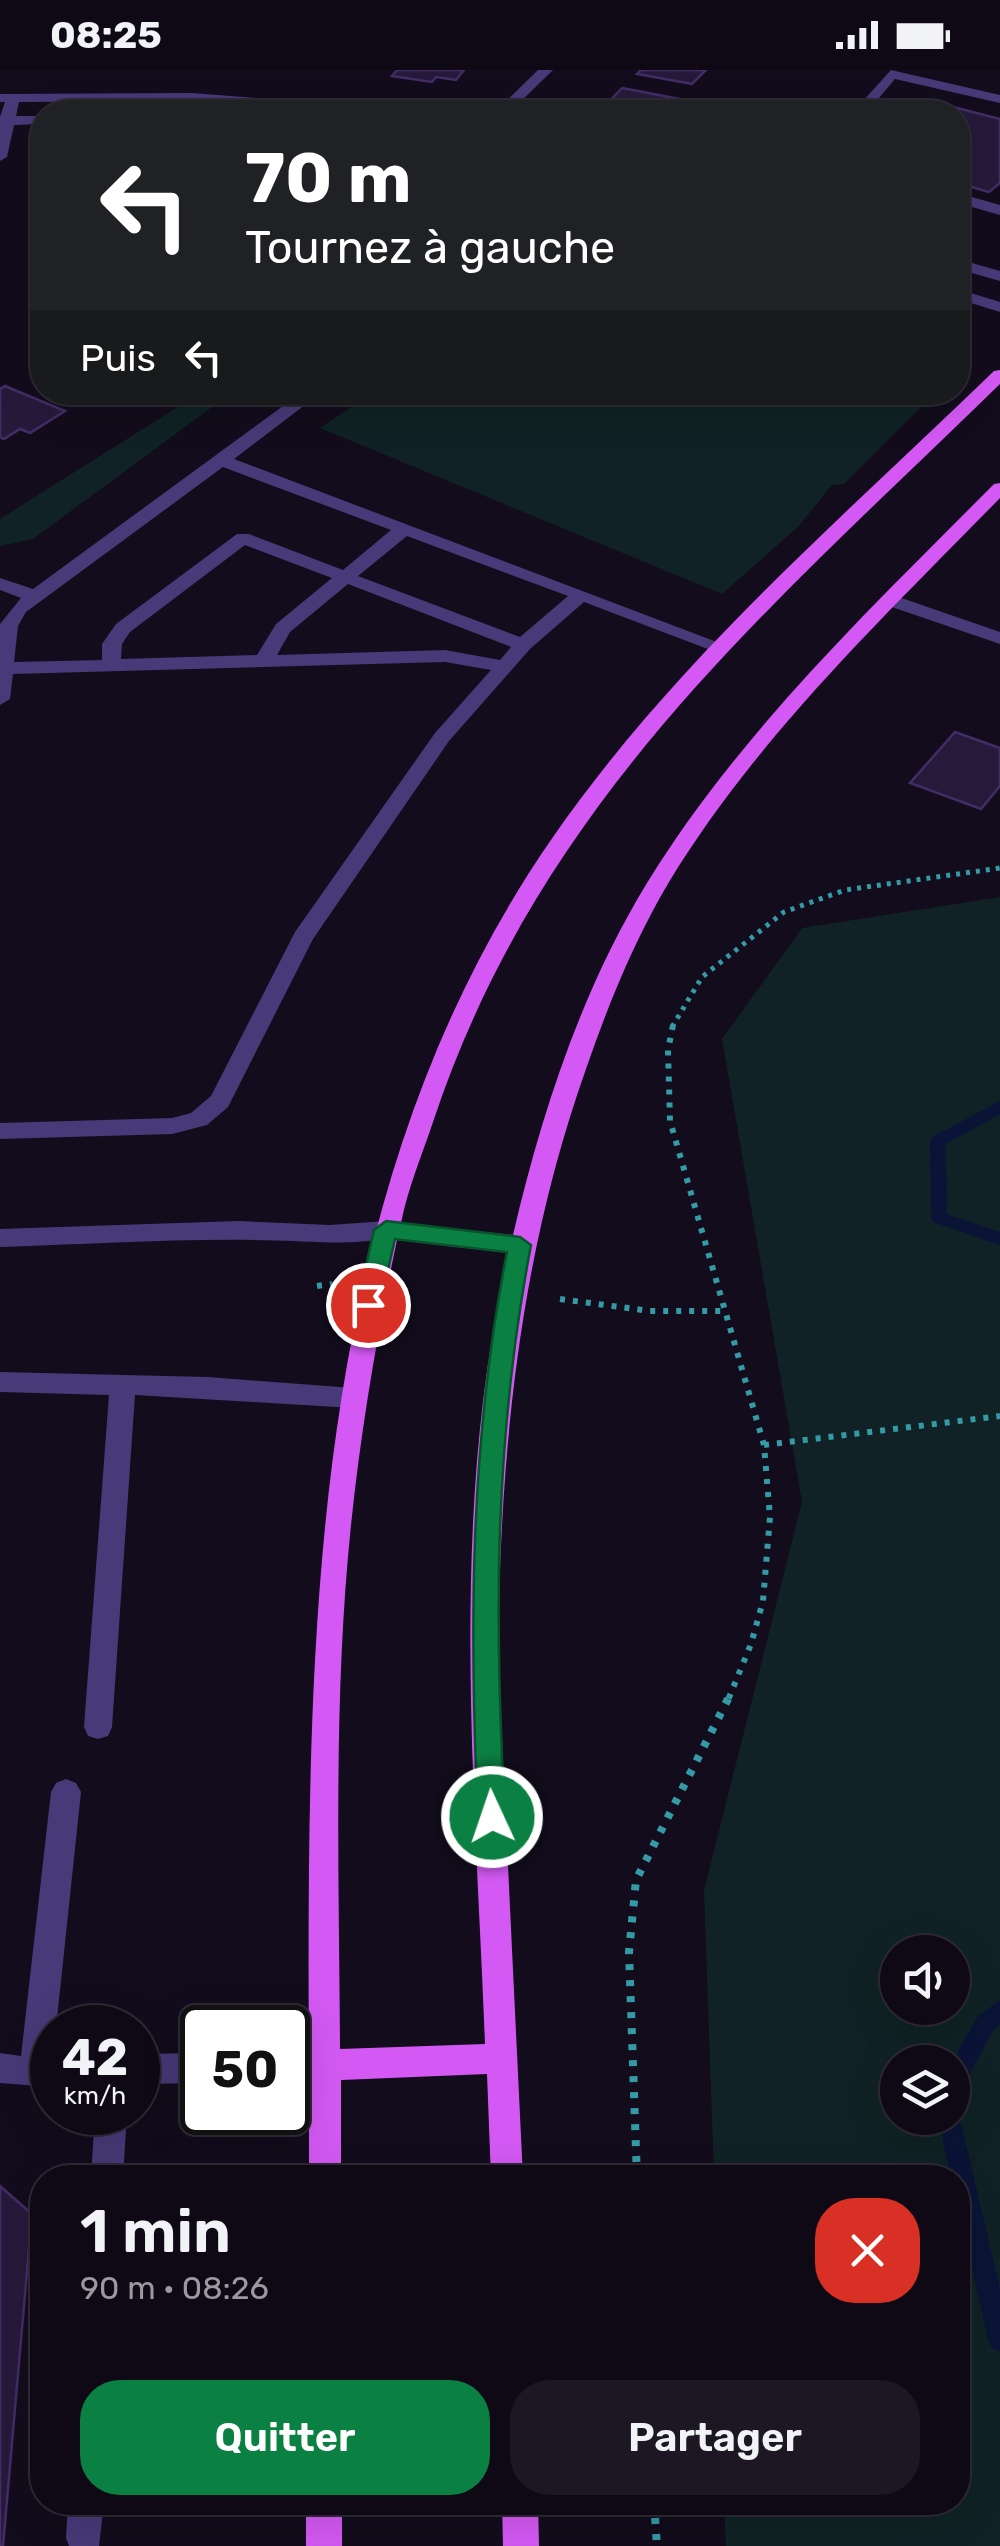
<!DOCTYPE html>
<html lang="fr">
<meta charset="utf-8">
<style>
body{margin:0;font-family:Rubik,sans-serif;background:#1c1722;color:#f1f3f6;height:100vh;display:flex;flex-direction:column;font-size:38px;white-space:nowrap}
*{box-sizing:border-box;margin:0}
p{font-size:32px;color:#9b9aa0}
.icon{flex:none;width:55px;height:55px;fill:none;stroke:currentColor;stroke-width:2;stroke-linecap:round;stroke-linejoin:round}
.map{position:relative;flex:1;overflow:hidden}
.panel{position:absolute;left:30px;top:2095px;width:940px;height:350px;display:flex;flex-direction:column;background:#0e0915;border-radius:40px;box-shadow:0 10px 40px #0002,0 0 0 2px #2e2a34}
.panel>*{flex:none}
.hud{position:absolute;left:30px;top:30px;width:940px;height:305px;border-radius:40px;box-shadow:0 10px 40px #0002,0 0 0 2px #2e2a34;background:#202124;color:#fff;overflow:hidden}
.buttons{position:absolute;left:880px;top:1865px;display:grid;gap:20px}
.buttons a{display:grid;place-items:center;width:90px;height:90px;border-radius:50%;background:#0e0915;box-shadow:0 10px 40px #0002,0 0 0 2px #2e2a34;font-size:50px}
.speed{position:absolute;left:30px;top:1935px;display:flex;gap:20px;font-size:50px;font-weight:700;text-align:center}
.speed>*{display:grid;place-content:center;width:130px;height:130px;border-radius:50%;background:#0e0915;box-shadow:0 10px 40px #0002,0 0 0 2px #2e2a34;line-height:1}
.speed small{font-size:25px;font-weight:400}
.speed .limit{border:5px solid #111;border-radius:15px;background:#fff;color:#111}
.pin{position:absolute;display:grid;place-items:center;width:85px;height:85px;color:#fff;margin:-42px;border:5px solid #fff;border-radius:50%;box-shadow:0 2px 10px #0007}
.me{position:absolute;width:110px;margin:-55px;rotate:357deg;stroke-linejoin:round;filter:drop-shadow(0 0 8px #0008)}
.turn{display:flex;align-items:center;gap:35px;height:210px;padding:0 50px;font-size:45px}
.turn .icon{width:130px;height:130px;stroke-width:2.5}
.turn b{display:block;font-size:70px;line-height:85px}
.then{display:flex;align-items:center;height:95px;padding:0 50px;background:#0003;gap:20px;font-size:38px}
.round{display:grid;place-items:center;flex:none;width:105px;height:105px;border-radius:40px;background:#1c1722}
.headline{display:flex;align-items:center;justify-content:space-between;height:170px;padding:0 50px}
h1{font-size:60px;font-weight:600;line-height:75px}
.action{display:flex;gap:20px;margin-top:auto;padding:20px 50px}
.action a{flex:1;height:115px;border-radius:40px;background:#0b8043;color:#fff;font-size:40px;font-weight:600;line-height:115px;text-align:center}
.action a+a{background:#1c1722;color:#f1f3f6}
.status{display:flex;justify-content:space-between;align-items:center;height:70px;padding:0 50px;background:#0e0915;direction:ltr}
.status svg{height:28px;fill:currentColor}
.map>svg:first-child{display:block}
.green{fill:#102225;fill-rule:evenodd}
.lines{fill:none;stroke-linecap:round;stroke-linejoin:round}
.stream{fill:#0b1436;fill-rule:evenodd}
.building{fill:#261a3b;stroke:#422d66;stroke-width:2.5}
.path-far2{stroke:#349aa6;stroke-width:5;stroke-dasharray:4 6;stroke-linecap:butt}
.path-far1{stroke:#349aa6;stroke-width:6;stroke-dasharray:5 8;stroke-linecap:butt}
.path{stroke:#349aa6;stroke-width:8;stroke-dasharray:6 10;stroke-linecap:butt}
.minor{fill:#473a78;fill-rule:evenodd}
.major{fill:#d459f4;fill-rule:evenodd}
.route{fill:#0b8043;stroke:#07532c;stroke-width:2.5}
</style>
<div class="status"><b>08:25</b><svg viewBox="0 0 49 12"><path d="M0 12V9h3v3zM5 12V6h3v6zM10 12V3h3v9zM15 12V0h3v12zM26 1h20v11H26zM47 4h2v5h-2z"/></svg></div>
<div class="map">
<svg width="1000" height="2476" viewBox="0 0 1000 2476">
<rect width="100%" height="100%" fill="#120c1c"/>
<g class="green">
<polygon points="200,323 231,323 33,469 0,476 0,449"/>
<polygon points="372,323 372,322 935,323 844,414 832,415 798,457 722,524 320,358"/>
<path d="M1000 827V2476H726L724 2433 958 2432V2108L714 2107 704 1820 802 1432 722 969 802 858ZM952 1882V1938H898V1882ZM952 1992V2048H898V1992Z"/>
</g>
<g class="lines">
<g class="stream">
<polygon points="1000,1031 1000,1044 946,1074 947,1144 1000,1162 1000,1175 933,1152 931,1148 930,1071 932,1067"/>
<polygon points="1000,1930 1000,1954 994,1960 960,2021 952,2023 952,1992 978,1946"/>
<polygon points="952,2039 957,2040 960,2048 1000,2219 1000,2282 992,2278 988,2270 958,2135 958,2108 951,2108 938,2048 952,2048"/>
</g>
</g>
<g class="building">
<polygon points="397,0 464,0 456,10 436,7 432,12 392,6"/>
<polygon points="641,0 706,0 692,14 637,4"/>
<polygon points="622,18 685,30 674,42 599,42"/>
<polygon points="938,33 1000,49 1000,113 989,122 958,113 958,42 925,42"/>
<polygon points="5,316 65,341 30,363 20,359 4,369 0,367 0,319"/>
<polygon points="955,662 1000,678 1000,716 981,739 910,713"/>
<polygon points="0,2116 32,2144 3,2476 0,2476"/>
</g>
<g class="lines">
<polyline class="path-far2" points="672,957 702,907 784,842 845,820 1000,798"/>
<g class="path-far1">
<polyline points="673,955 668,980 670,1051 764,1375 770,1447 763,1531 751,1574 728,1630"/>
<polyline points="317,1216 332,1214"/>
<polyline points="560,1229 650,1241 723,1241"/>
<polyline points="764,1375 1000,1346"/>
</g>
<g class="path">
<polyline points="637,2108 629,1882 636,1810 729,1627"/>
<polyline points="654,2432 657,2476"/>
</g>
<g class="minor">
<polygon points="538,0 553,0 510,42 495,42"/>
<polygon points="891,0 1000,25 1000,33 895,9 867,42 853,42"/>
<polygon points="192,23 381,38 388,42 332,42 192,31 19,32 16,46 42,46 42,54 14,55 7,87 0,91 0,47 5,32 0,32 0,24"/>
<polygon points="958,123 1000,135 1000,145 958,133"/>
<polygon points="958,189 1000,201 1000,211 958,199"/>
<polygon points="958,219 1000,232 1000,242 958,229"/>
<path d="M302 322H322L234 389 730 577 727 581H713L584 532 530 579 449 671 313 869 228 1037 207 1055 172 1064 0 1069V1053L172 1048 191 1043 211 1026 295 862 435 663 491 600 445 592 13 604 10 629 0 635V554L21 528 0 520V508L33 519ZM223 397 391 460 343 500 249 464H237L116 554 102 574V590L14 592 18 556 26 542ZM407 466 568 526 520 567 358 506ZM245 475 332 508 276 554 257 585 121 589 122 574 130 562ZM348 514 511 577 500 590 445 580 277 585 290 562Z"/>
<polygon points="890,524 1000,562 1000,574 883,534 883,526"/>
<path d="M238 1151 330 1155 386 1151 398 1160C387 1177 315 1172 294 1171 196 1167 98 1174 0 1177V1159Z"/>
<polygon points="0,1302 208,1307 353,1318 362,1321 366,1328 362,1335 353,1338 135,1325 112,1657 108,1666 98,1669 88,1666 84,1657 109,1325 0,1322"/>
<polygon points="66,1709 76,1713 81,1722 56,1958 52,1958 52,2017 0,2013 0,1983 21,1986 51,1722 56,1713"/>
<polygon points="326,1980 337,1984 342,1995 337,2006 326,2010 288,2011 288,1981"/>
<polygon points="202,1983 202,2013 138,2014 138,1984"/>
<polygon points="95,2042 127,2042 123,2108 91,2108"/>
<polygon points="68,2432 104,2432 99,2476 69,2476 66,2468"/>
</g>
<g class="major">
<path d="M1000 300V314C766 542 540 730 433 1052 422 1085 408 1118 401 1153L513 1165C541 1044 582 919 647 813 740 662 870 539 994 414L1000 413V428C882 549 757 667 669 812 634 871 608 935 586 999 518 1190 500 1386 498 1588L523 2108H491L487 2004 341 2010V2108H309C310 1654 282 1157 553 767 675 591 841 449 994 301ZM397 1170 509 1183C448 1441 475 1711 485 1974L340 1979C339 1805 333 1629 351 1455 361 1359 377 1265 397 1170Z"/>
<rect x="306" y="2432" width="36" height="44"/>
<polygon points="502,2432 538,2432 539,2476 503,2476"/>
</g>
</g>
<path class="route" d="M386 1151 520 1167 531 1175C494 1369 494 1551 505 1747L501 1756 492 1759 482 1756 478 1747C469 1557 470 1370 507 1182L395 1169 380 1235 368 1244 357 1235 374 1160Z"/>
</svg>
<div class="buttons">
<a><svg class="icon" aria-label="sound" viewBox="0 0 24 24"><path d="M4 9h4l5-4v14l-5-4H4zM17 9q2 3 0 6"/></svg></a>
<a><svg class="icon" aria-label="layers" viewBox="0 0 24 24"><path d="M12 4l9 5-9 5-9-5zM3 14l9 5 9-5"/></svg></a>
</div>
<div class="speed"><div>42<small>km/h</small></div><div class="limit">50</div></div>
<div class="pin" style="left:368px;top:1235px;background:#d93025"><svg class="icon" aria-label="arrive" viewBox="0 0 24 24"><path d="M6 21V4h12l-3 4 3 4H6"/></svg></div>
<svg class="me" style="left:492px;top:1747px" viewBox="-20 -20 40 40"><circle r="17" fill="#0b8043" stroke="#fff" stroke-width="3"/><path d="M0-11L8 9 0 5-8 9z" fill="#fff"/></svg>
<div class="hud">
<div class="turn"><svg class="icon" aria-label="left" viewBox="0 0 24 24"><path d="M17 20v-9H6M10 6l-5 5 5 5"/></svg><div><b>70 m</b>Tournez à gauche</div></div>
<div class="then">Puis<svg class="icon" aria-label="left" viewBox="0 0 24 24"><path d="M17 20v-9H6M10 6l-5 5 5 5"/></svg></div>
</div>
<section class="panel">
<div class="headline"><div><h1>1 min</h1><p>90 m · 08:26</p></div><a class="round" style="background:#d93025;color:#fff"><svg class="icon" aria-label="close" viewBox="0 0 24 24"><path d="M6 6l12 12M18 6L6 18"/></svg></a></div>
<div class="action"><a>Quitter</a><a>Partager</a></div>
</section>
</div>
